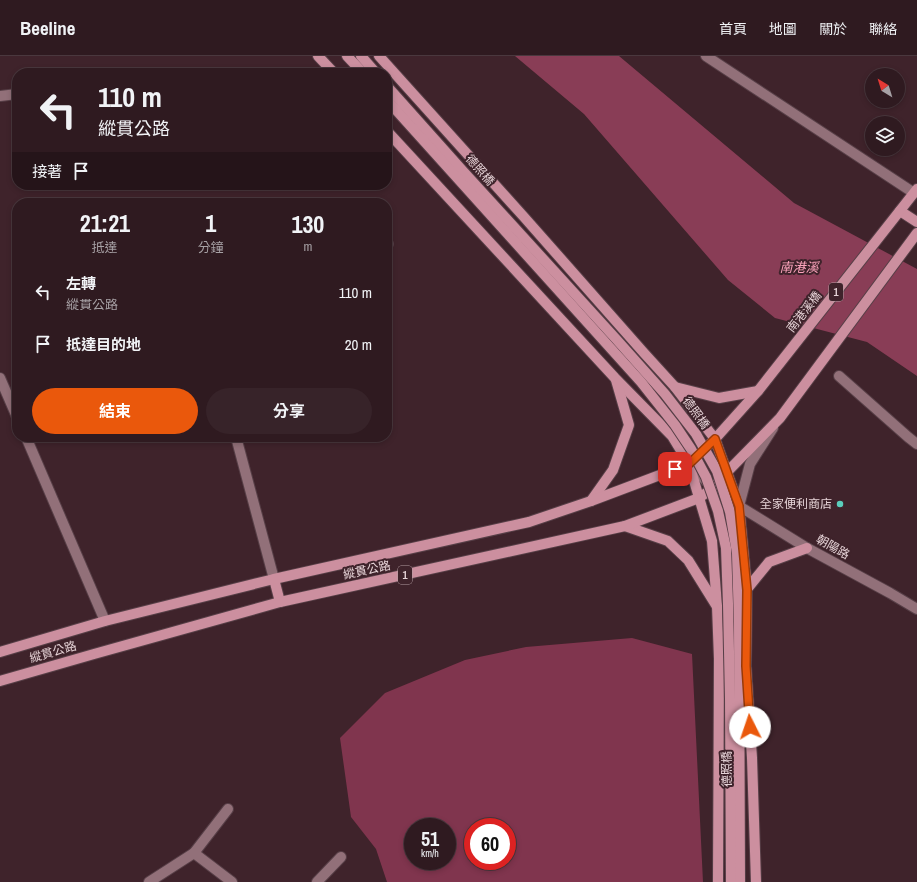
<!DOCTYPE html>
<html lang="zh-TW">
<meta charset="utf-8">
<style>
body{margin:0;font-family:"Archivo Narrow","Noto Sans TC",sans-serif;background:#372329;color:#f1f3f6;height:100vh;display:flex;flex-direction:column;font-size:15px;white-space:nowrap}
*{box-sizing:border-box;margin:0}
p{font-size:13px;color:#a7a1a5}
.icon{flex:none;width:22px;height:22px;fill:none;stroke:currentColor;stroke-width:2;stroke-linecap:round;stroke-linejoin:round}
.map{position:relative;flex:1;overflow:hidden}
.side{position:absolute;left:12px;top:142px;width:380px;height:244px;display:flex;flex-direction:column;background:#2f1a20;border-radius:16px;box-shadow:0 2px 6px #0003,0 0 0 1px #4a383e}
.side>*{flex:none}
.guide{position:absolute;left:12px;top:12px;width:380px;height:122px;border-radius:16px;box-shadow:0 2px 6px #0003,0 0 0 1px #4a383e;background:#2f1a20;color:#f1f3f6;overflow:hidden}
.needle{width:26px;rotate:322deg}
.buttons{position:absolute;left:865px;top:12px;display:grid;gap:8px}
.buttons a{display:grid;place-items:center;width:40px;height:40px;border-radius:50%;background:#2f1a20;box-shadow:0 2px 6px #0003,0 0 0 1px #4a383e;font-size:20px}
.speed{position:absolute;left:404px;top:762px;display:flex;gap:8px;font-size:20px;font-weight:700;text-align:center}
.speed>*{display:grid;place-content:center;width:52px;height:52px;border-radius:50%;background:#2f1a20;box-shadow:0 2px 6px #0003,0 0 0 1px #4a383e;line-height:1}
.speed small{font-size:10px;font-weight:400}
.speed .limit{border:6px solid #d22;background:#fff;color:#111}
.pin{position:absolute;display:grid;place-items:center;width:34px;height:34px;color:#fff;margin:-17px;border-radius:8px;box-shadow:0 2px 6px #0006}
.me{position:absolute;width:44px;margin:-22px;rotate:356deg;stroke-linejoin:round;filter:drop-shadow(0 0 3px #0008)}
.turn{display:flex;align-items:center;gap:14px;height:84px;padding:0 20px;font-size:18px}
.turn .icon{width:52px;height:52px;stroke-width:2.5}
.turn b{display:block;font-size:28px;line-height:34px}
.then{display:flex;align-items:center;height:38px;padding:0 20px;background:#0003;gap:8px;font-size:15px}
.eta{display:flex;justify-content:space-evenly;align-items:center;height:68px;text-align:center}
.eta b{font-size:24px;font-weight:700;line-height:28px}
.action{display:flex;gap:8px;margin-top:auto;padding:8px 20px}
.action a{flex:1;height:46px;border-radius:24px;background:#ea580c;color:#fff;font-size:16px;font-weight:700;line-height:46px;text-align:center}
.action a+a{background:#372329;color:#f1f3f6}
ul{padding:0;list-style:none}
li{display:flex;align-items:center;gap:12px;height:52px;padding:0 20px}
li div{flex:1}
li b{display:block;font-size:15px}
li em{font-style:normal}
header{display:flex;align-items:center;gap:24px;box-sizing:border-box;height:56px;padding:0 20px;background:#2f1a20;border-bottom:1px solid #4a383e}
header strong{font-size:19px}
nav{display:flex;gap:22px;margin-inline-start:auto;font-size:14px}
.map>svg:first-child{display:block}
.forest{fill:#80354e;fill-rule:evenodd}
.water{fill:#893d56}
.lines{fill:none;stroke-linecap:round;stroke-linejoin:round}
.minor-casing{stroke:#573f47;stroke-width:12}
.major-casing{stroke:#573f47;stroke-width:12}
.minor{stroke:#927079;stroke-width:10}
.major{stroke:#cc8f9f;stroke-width:10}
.major-bridge-casing{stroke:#573f47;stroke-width:12;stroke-linecap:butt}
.major-bridge{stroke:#cc8f9f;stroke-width:10}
.route-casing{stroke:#983908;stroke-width:10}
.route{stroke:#ea580c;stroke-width:7}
.poi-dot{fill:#5bcebc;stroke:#3f232b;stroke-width:1.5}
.labels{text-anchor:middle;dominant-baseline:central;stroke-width:4;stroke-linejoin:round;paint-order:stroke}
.shield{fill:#3f232b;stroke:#b49ea3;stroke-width:1}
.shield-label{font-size:11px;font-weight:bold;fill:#e6d3d7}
.street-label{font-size:12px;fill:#e6d3d7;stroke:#3f232b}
.poi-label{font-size:12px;fill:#e6d3d7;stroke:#3f232b;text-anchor:end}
.water-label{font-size:13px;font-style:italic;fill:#fda4bd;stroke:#3f232b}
</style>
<header>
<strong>Beeline</strong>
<nav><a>首頁</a><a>地圖</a><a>關於</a><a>聯絡</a></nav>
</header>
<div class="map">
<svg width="917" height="826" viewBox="0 0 917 826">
<rect width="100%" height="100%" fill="#3f232b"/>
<path class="forest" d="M632 582 692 598 703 826H387L376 793 351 761 340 682 385 637 465 604 526 591ZM413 771H447V805H413ZM473 771H507V805H473Z"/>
<polygon class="water" points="515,0 619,0 794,147 917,213 917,320 867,286 775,262 728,224 584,58"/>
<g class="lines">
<defs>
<g id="minor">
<polyline points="706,0 914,137"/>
<polyline points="0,40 17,38"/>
<polyline points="387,188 388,188"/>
<polyline points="839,320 908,381 917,388"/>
<polyline points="0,322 17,361"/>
<polyline points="26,381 105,565"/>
<polyline points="236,381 274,523"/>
<polyline points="689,408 713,432 739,450 807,492 890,537 917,553"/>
<polyline points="739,450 750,408 773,372"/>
<polyline points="194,797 228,753"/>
<polyline points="149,826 194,797 232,826"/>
<polyline points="317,826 341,801"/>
</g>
<g id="major">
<polyline points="318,0 334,17"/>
<polyline points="347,0 363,17"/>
<polyline points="361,0 376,17"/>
<polyline points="379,0 524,161 644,297 675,331 715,383 739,450 747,533 746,610 752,702 756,826"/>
<polyline points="387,75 615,322 672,380 689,408 712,485 717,550 719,603 718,826"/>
<polyline points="900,155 917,166"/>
<polyline points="675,331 719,342 758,335"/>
<polyline points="591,445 613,414 629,369 616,324"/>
<polyline points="625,470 668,485 688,504 716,549"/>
<polyline points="274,523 280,546"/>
<polyline points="747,533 769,506 807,492"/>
<polyline points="0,596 105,565 274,523 529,466 591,445 689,408 715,383 758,335 917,133"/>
<polyline points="0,625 94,598 280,546 625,470 699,442 713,432 727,416 780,362 917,177"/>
</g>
</defs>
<use href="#minor" class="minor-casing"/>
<use href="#major" class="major-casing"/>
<use href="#minor" class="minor"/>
<use href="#major" class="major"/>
<defs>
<g id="major-bridge">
<polyline points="387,30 462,114 617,284 665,338 696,378 717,415 730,456 737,497 739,566 740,826"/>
<polyline points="387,44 641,326 675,369 691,393 706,421 718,455 726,492 728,548 730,643 731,826"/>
</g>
</defs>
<use href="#major-bridge" class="major-bridge-casing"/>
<use href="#major-bridge" class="major-bridge"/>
</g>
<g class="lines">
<defs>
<polyline id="route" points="675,413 689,408 715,383 739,450 747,534 746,610 750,671"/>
</defs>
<use href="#route" class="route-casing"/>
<use href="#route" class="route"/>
</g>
<circle class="poi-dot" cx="840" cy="448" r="4"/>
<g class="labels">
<g class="shield">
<rect x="829" y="227" width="14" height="18" rx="3"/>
<rect x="398" y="510" width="14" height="18" rx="3"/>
</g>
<g class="shield-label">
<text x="836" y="236">1</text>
<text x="405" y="519">1</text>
</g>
<g class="street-label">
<text transform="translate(480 114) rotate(48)">德照橋</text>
<text transform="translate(804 256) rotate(-52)">南港溪橋</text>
<text transform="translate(696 357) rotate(54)">德照橋</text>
<text transform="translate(833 491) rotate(29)">朝陽路</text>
<text transform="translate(367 514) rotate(-12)">縱貫公路</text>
<text transform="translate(53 596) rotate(-16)">縱貫公路</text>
<text transform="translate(727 713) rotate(-90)">德照橋</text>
</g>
<g class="poi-label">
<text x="832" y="448">全家便利商店</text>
</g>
<g class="water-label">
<text x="799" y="211">南港溪</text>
</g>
</g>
</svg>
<div class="buttons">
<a><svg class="needle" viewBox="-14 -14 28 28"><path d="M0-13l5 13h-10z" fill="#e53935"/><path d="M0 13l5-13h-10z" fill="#a7a1a5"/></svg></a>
<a><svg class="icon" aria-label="layers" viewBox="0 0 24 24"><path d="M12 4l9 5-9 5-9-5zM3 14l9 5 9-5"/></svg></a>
</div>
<div class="speed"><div>51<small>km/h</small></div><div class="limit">60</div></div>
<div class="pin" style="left:675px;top:413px;background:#d93025"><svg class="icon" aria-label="arrive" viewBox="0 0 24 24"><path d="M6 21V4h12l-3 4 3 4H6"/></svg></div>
<svg class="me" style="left:750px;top:671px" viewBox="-20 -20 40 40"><circle r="19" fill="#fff"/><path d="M0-13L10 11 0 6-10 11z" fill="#ea580c"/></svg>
<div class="guide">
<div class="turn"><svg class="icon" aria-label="left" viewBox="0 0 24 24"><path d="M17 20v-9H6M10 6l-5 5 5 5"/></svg><div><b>110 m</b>縱貫公路</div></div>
<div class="then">接著<svg class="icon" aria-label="arrive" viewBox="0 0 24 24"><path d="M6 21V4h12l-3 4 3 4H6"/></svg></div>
</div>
<section class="side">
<div class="eta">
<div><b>21:21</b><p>抵達</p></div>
<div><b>1</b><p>分鐘</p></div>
<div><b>130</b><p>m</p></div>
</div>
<ul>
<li><svg class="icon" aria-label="left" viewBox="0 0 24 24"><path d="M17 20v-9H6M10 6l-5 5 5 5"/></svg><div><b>左轉</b><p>縱貫公路</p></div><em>110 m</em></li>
<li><svg class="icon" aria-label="arrive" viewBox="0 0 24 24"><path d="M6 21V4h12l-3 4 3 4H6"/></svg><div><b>抵達目的地</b></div><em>20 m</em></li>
</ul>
<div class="action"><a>結束</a><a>分享</a></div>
</section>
</div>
